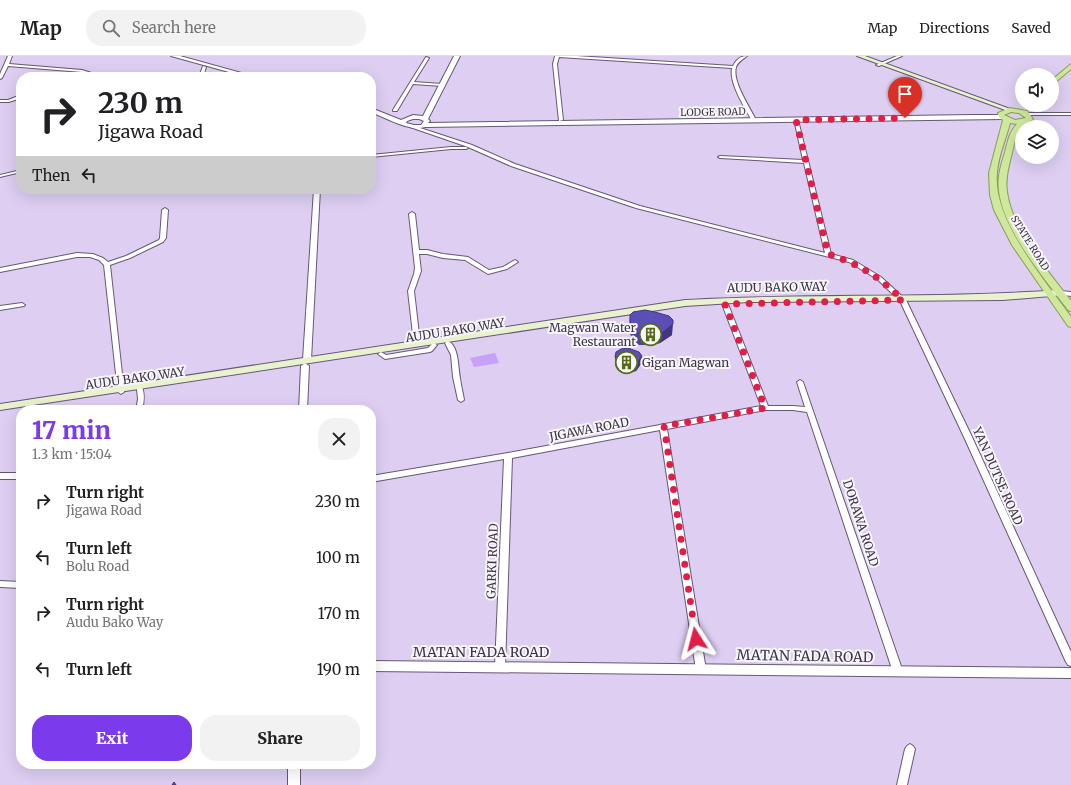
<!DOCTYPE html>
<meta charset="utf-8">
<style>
body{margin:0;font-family:Merriweather,serif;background:#f2f2f2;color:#202124;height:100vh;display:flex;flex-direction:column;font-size:15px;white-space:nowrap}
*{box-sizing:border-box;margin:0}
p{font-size:13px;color:#757577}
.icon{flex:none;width:22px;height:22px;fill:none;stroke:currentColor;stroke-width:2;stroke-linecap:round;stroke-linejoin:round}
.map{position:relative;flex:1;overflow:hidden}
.details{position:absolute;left:16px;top:349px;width:360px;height:364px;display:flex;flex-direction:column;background:#fff;border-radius:16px;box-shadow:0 4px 16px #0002}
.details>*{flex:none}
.guide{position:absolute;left:16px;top:16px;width:360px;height:122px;border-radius:16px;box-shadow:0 4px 16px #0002;background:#fff;color:#202124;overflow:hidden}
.controls{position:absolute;left:1015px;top:12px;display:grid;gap:8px}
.controls a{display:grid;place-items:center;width:44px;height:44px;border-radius:50%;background:#fff;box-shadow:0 4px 16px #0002;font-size:20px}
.pin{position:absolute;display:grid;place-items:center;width:34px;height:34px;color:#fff;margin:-41px -17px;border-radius:50% 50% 50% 0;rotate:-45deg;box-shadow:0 0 4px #0007}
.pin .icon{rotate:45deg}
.me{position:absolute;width:44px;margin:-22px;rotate:351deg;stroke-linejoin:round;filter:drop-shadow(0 0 3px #0008)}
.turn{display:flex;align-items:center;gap:14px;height:84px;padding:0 16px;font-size:18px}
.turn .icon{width:52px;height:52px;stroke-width:2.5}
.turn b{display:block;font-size:28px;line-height:34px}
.then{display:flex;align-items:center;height:38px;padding:0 16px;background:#0003;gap:8px;font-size:15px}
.round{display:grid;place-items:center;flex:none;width:42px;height:42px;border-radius:16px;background:#f2f2f2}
.summary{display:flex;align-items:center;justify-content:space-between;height:68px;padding:0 16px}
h1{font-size:24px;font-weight:800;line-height:30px;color:#7c3aed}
.primary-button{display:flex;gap:8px;margin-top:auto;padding:8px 16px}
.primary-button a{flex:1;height:46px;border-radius:16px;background:#7c3aed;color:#fff;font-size:16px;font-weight:800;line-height:46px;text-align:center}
.primary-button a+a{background:#f2f2f2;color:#202124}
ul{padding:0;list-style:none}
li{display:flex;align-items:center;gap:12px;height:56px;padding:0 16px}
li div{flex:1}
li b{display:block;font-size:15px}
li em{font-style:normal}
header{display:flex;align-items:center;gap:24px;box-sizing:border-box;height:56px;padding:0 20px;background:#fff;border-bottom:1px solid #e0e0e0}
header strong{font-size:19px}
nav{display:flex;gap:22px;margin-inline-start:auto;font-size:14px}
.search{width:280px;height:36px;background:#f2f2f2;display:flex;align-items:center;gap:10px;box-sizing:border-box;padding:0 14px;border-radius:16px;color:#757577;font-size:15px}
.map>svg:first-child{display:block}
.water{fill:#c7a0f7}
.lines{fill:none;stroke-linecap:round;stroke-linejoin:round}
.minor-casing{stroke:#655877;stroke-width:2}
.tertiary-casing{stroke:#655877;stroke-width:2}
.secondary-casing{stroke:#655877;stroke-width:2}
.primary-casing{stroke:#889f54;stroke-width:2}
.minor{fill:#fff;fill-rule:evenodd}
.tertiary{fill:#fff;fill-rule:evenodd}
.secondary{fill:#e8f3ce;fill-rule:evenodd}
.primary{fill:#d0e89e;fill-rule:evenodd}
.wall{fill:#4e449d}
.shaded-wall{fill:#403780}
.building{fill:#5b4fb7;stroke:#403780}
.route{stroke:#e11d48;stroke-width:7;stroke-dasharray:0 12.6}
.labels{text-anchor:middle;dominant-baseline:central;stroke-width:4;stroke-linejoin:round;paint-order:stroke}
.far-street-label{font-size:10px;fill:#3c3644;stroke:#f8f5fc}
.street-label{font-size:12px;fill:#3c3644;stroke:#f8f5fc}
.poi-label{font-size:12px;fill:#3c3644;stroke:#f8f5fc;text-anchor:end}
.near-street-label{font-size:14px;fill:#3c3644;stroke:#f8f5fc}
</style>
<header>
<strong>Map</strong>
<div class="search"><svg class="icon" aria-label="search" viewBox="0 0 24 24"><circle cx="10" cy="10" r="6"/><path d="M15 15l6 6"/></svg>Search here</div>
<nav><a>Map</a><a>Directions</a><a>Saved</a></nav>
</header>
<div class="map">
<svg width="1071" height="729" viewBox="0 0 1071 729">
<rect width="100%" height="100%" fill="#ddcef2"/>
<polygon class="water" points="495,297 499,307 474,311 470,302"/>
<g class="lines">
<defs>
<g id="minor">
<polygon points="8,0 12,0 9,8 82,14 104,21 98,21 82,16 8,10 2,22 0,23 0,18"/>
<path d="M555 0H576L733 10C736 4 740 0 747 0 743 3 738 6 736 11 732 25 749 50 755 62L751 63C744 50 729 27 732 12L559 1 557 8 563 64 559 65 553 8Z"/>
<polygon points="897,0 902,0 879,10 876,9"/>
<polygon points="426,1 429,2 414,26 442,28 444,29 442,30 413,28 397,55 393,55 393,54"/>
<polygon points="203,10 206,11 203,21 199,21"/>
<polygon points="21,39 21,42 9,46 0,46 0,44 8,44"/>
<rect x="1024" y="57" width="47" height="2"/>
<polygon points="794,63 798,64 831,198 853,204 881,221 906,244 972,381 1071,596 1071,610 1068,609 1066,606 964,381 900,245 877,223 849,206 636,152 511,110 468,91 410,71 414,70 472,89 515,108 640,150 825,197 804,107 720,102 718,101 720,100 803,104"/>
<polygon points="451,91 466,91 468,92 466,93 451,93 371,101 371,99"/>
<polygon points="21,114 21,116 0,121 0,119"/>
<polygon points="165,152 168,154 166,182 163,186 130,202 110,209 124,336 121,338 118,336 104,209 99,204 90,201 77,201 0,216 0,212 77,197 93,198 103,202 108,206 126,200 159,184 160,182 162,154"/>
<polygon points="412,156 415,158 419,194 427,194 443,198 468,201 489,214 503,211 515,204 518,206 507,213 488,218 465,204 443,202 427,198 419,198 421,215 414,235 420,287 417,289 414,287 408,235 414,218 415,212 409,158"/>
<polygon points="1060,235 1071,236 1071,240 1058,238 1057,237"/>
<polygon points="725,246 728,248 768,350 793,350 805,351 797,326 800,324 803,326 903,616 901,619 898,620 895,619 893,616 807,356 793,354 765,354 667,373 706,614 704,617 701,618 698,617 696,614 660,374 512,402 505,611 503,614 500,615 497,614 495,611 504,403 371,426 371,420 508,397 660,369 663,368 665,368 761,350 722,248"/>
<polygon points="22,247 25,249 24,250 0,254 0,250"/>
<path d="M448 285C459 290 458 312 460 322 461 330 463 337 464 344L461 346 458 344 453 321 451 299 445 287Z"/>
<polygon points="434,287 437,289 432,295 430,296 385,303 378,298 381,296 386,299 428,292 432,288"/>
<path d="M138 331H142C145 339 144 346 142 354H136L138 343 137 333Z"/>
<rect x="0" y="417" width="21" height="6"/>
<polygon points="0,525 21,526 21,532 0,531"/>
<polygon points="910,688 913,690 915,693 907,729 897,729 905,693 907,690"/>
</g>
<g id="tertiary">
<polygon points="171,0 180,0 256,21 247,21"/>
<path d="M454 0H460L428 63 430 65 428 67 974 59H1003L1006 61 1003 63 425 71C410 76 386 62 371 56V52L401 64 413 59 423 60ZM413 63H419L424 65 421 69H414L406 67 407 65Z"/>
<polygon points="314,133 320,133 311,304 307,307 303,304"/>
<polygon points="305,307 309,310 307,354 299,354 301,310"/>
<polygon points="371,605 1071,612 1071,622 371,615"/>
<rect x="288" y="708" width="12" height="21"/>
</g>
<g id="secondary">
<polygon points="857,0 865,0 1013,54 1008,55"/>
<path d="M1060 234 1063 235 1064 237 1063 239 1003 244 749 246 685 250 0 354V348L685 244C810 237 935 243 1060 234Z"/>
</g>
<g id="primary">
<polygon points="1071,8 1071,13 1052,29 1052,24"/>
<path d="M1010 52 1027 55 1033 63C1029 67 1023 68 1019 74 1015 80 1014 89 1012 97 1009 109 1005 123 1007 136 1012 174 1048 215 1071 245V255L1068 254C1045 223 1003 174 999 135 997 122 1001 109 1005 96 1008 85 1009 76 1017 68L1010 67C1006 83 998 100 997 117 992 164 1045 224 1071 261V271L1068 270 1012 189 994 154 990 139 989 117 1003 64 999 61 998 57ZM1011 56 1019 57 1026 62 1015 64 1004 59Z"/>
</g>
</defs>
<use href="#minor" class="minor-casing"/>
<use href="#tertiary" class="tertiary-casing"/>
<use href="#secondary" class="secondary-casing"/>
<use href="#primary" class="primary-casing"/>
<use href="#minor" class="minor"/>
<use href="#tertiary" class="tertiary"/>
<use href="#secondary" class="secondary"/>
<use href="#primary" class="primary"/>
</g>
<g class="wall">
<polygon points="630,259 672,279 660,287 652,289 639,289 633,284 629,276"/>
<polygon points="642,300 641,308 636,315 628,317 618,314 615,309 615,301"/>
</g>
<g class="shaded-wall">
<polygon points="673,268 672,279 660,287 652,289 653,278"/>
<polygon points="642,300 641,308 636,315 628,317 628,308"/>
</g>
<g class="building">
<polygon points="645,254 655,256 669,260 673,264 673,268 662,277 653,278 640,278 634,273 630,266 630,259 633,256"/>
<polygon points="628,292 639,296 642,300 637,307 628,308 619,305 615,301 616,296 621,293"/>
<polygon points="174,726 176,729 172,729"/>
</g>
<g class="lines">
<path class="route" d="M696 583 664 370 734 358 765 352 725 248 903 244C877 220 862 209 828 198L796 64 905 62"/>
</g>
<defs>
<symbol id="building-ring" viewBox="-11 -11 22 22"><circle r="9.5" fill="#f8f5fc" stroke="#546b1b" stroke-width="1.5"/><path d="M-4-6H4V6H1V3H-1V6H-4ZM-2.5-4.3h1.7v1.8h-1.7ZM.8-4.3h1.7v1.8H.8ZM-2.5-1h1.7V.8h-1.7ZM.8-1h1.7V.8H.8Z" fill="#546b1b"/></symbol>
</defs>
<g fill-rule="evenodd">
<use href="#building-ring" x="638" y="266" width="25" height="25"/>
<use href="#building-ring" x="614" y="294" width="25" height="25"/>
</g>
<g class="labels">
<g class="far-street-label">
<text transform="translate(713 56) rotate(-1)">LODGE ROAD</text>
<text transform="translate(1030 187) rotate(58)">STATE ROAD</text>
</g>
<g class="street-label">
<text transform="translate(777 231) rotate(-1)">AUDU BAKO WAY</text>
<text transform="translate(455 274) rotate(-9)">AUDU BAKO WAY</text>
<text transform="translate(135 322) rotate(-8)">AUDU BAKO WAY</text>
<text transform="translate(589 373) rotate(-11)">JIGAWA ROAD</text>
<text transform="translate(998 420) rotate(66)">YAN DUTSE ROAD</text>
<text transform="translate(861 467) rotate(72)">DORAWA ROAD</text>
<text transform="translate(492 505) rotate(-88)">GARKI ROAD</text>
</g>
<g class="poi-label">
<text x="636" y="271">Magwan Water<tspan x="636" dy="14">Restaurant</tspan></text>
<text x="642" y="306" text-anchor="start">Gigan Magwan</text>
</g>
<g class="near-street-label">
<text x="481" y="596">MATAN FADA ROAD</text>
<text transform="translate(805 600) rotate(1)">MATAN FADA ROAD</text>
</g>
</g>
</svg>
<div class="controls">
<a><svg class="icon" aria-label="sound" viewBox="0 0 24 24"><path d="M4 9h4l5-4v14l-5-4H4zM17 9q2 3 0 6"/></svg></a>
<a><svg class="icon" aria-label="layers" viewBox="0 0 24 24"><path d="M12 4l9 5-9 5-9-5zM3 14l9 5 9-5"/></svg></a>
</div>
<div class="pin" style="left:905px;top:62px;background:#d93025"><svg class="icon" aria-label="arrive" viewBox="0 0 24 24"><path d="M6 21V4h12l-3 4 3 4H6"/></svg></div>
<svg class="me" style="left:696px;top:583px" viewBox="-20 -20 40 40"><path d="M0-17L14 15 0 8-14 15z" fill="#e11d48" stroke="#fff" stroke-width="4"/></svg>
<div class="guide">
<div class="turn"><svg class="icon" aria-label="right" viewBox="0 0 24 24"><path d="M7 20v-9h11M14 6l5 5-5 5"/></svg><div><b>230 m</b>Jigawa Road</div></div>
<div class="then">Then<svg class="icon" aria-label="left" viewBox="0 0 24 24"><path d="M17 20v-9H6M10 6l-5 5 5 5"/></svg></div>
</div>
<section class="details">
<div class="summary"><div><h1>17 min</h1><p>1.3 km · 15:04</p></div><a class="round"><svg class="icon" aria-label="close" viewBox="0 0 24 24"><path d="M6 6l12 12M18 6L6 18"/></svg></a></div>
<ul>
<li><svg class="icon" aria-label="right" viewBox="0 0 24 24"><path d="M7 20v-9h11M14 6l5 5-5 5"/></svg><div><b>Turn right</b><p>Jigawa Road</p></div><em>230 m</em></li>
<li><svg class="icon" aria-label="left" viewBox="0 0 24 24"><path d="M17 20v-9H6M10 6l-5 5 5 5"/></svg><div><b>Turn left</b><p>Bolu Road</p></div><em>100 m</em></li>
<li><svg class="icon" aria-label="right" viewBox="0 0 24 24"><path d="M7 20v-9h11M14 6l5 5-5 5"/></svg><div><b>Turn right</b><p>Audu Bako Way</p></div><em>170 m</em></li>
<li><svg class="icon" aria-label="left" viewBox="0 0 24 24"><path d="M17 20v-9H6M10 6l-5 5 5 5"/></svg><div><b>Turn left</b></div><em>190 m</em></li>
</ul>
<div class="primary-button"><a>Exit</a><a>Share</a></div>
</section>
</div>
